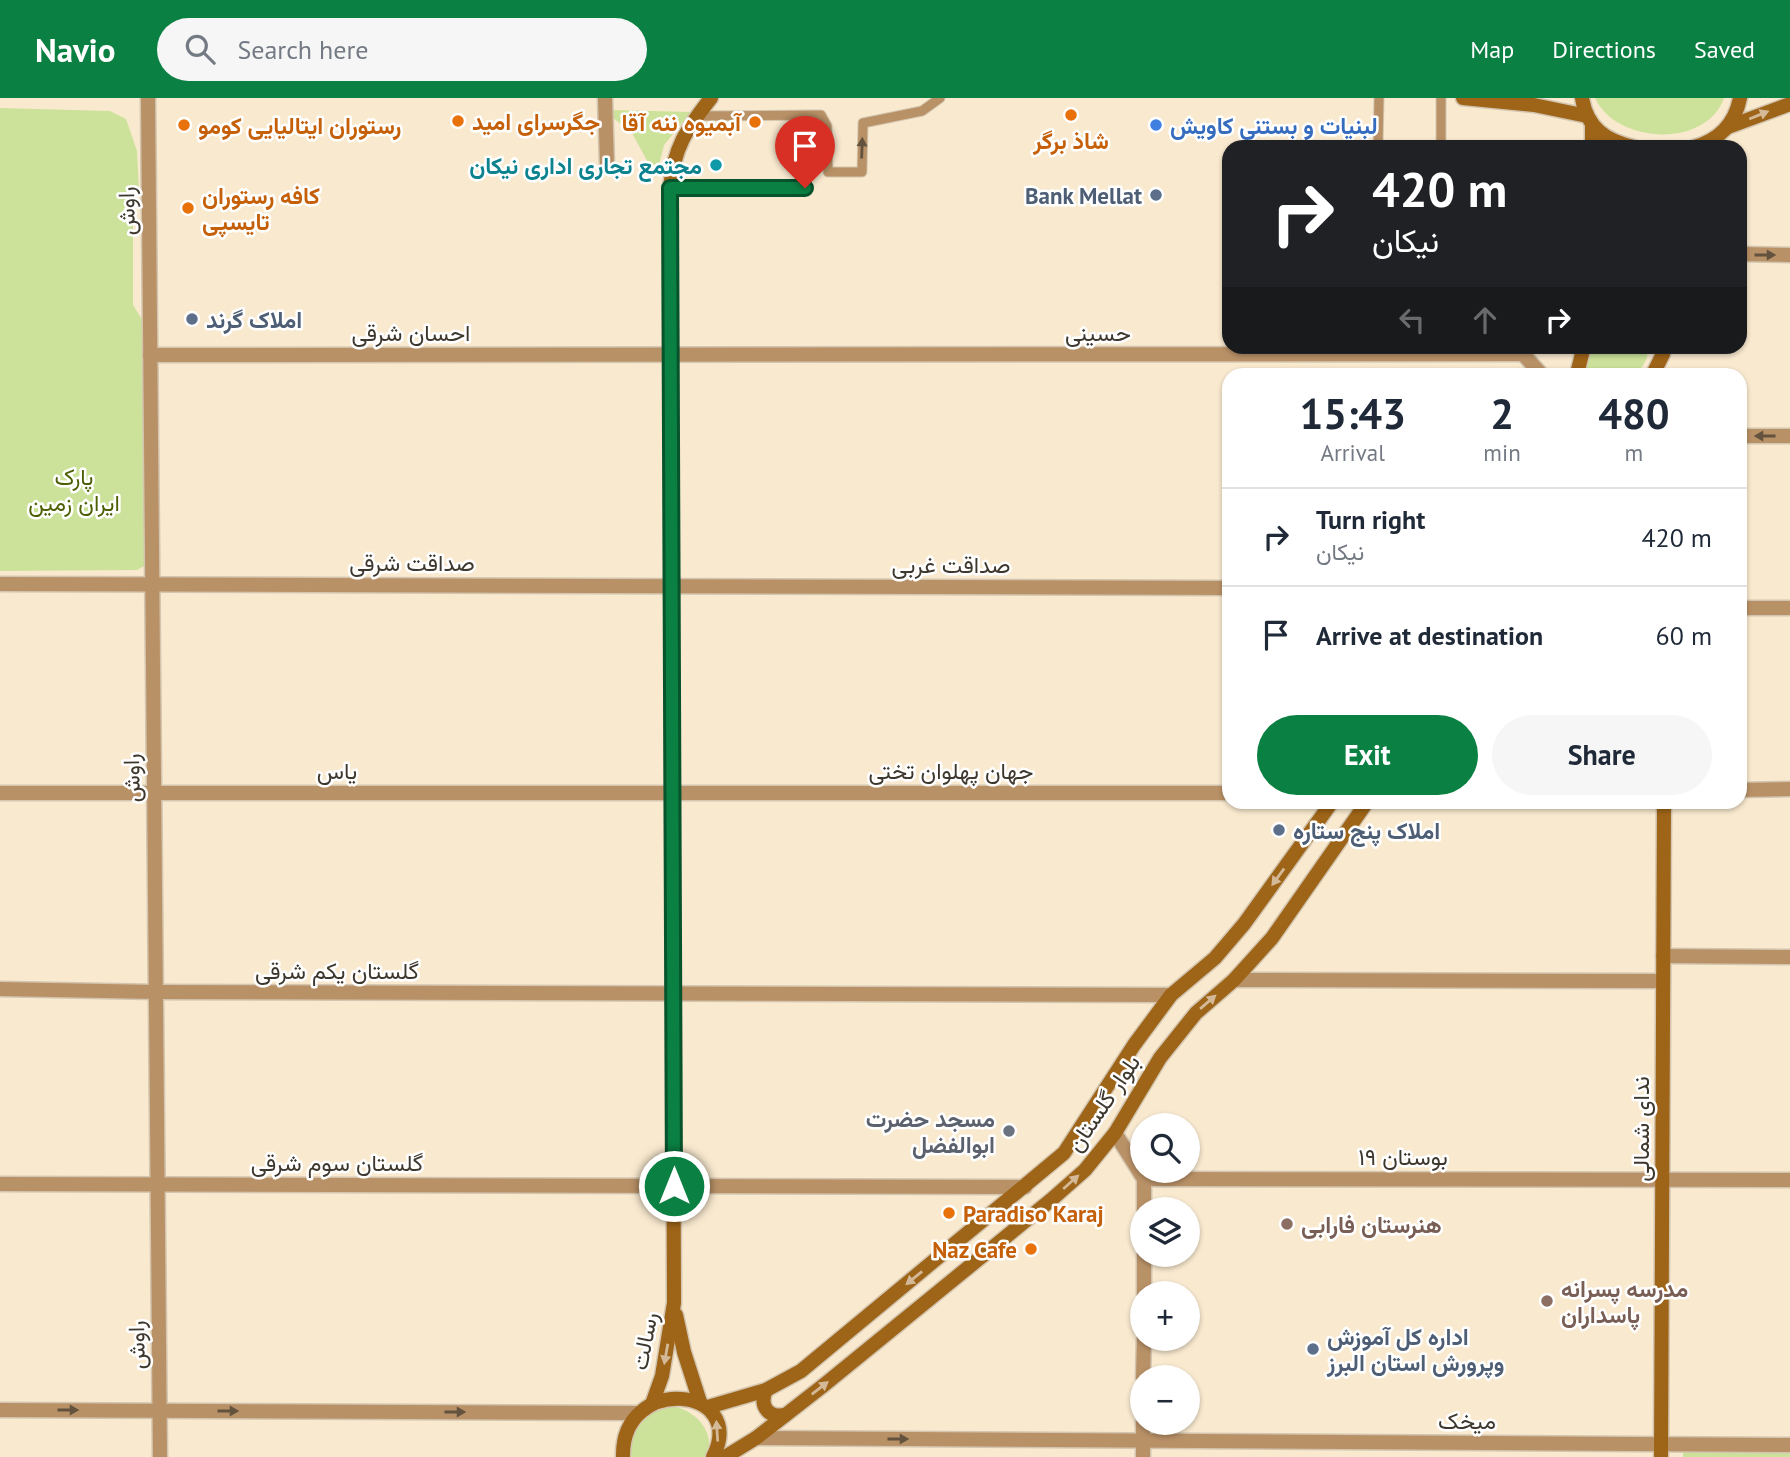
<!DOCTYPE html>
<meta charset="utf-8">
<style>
body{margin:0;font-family:"PT Sans",Vazirmatn,sans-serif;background:#f6f6f7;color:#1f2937;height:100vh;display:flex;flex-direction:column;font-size:26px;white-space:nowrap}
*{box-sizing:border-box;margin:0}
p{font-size:23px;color:#747a83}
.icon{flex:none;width:38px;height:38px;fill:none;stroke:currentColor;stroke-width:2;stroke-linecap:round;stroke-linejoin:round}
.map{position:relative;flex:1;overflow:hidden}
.drawer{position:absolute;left:1222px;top:270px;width:525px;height:441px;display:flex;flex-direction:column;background:#fff;border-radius:21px;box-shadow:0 2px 5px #0004}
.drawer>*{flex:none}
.top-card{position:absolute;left:1222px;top:42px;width:525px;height:214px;border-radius:21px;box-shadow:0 2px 5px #0004;background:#202124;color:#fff;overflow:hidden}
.controls{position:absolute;left:1130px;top:1015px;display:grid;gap:14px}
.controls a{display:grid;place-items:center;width:70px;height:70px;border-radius:50%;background:#fff;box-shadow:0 2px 5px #0004;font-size:35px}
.pin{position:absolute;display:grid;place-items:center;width:60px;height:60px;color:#fff;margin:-72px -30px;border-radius:50% 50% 50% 0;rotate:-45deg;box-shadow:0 0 7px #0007}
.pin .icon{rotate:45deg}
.me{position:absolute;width:77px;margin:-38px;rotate:0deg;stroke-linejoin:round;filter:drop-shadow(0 0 5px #0008)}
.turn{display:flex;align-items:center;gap:24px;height:147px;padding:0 35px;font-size:32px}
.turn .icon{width:91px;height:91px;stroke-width:2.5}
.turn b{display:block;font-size:49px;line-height:60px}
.lanes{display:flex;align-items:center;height:66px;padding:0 35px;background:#0003;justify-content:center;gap:35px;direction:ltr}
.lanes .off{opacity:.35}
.eta{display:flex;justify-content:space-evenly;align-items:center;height:119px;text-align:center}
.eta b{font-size:42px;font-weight:700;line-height:49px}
.button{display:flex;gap:14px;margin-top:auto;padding:14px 35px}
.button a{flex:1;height:80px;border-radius:42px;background:#0b8043;color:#fff;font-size:28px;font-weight:700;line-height:80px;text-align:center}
.button a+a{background:#f6f6f7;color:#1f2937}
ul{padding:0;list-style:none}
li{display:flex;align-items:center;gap:21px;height:98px;padding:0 35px;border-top:2px solid #e0e1e3}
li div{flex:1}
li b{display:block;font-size:26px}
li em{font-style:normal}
header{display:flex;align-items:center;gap:42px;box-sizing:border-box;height:98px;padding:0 35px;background:#0b8043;color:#fff}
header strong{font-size:33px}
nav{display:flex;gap:38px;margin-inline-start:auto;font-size:24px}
.search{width:490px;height:63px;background:#f6f6f7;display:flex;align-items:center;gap:18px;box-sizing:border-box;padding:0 24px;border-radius:38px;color:#747a83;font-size:26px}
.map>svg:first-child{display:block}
.green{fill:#cce29a}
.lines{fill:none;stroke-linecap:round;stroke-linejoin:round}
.lane-casing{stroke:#d3c5af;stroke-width:11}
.street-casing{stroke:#d3c5af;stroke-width:17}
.secondary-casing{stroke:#d3c5af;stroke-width:17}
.lane{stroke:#b99167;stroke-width:9}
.street{stroke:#b99167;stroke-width:14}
.secondary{stroke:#9e6418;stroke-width:14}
.oneway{fill:#d3b997}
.oneway2{fill:#62523e}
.route-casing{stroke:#07532c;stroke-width:18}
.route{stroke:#0b8043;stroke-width:12}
.food-dot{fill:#e8710a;stroke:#fff;stroke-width:2.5}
.shop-dot{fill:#3f7fe0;stroke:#fff;stroke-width:2.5}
.culture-dot{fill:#0f9aa8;stroke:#fff;stroke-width:2.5}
.service-dot{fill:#5c6f8a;stroke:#fff;stroke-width:2.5}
.worship-dot{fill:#6b7280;stroke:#fff;stroke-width:2.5}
.education-dot{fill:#8d6e63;stroke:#fff;stroke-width:2.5}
.labels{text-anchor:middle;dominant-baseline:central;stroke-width:5;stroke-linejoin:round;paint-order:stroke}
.food-label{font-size:23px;font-weight:bold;fill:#c56008;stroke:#fff;text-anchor:start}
.shop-label{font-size:23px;font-weight:bold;fill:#366cbe;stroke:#fff;text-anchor:start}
.culture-label{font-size:23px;font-weight:bold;fill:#0d838f;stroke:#fff;text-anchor:end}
.service-label{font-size:23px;font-weight:bold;fill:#4e5e75;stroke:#fff;text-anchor:start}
.street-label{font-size:23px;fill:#3d372d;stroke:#fff}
.park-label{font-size:23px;fill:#4c5f02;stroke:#fff}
.worship-label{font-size:23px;font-weight:bold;fill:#5b616d;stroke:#fff;text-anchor:end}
.education-label{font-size:23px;font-weight:bold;fill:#785e54;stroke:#fff;text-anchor:start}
</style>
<header>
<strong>Navio</strong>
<div class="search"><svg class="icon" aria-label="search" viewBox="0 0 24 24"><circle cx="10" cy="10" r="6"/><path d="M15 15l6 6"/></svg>Search here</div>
<nav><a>Map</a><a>Directions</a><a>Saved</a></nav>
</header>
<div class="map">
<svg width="1790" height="1359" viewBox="0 0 1790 1359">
<rect width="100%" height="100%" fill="#f9e9cf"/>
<g class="green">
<path d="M1595 0H1724C1706 51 1616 46 1595 0Z"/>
<polygon points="0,10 110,13 126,21 137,53 139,92 133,105 133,207 148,231 146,467 137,472 0,473"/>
<polygon points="613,12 691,14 664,47 656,79 632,35 612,19"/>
<polygon points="1590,249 1648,249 1647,260 1638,276 1584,276"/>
<path d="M674 1308C698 1315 714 1333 708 1359H631C627 1331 646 1309 674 1308Z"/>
<rect x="1683" y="1353" width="107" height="6"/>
</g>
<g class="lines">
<defs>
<g id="lane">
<polyline points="1441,0 1441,49"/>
<polyline points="697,18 821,17 827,28 828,74 862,74 863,25 922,13 940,0"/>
<polyline points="1378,49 1379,0"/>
<polyline points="670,90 805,90"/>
</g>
<g id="street">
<polyline points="148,0 160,1359"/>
<polyline points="605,0 607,66"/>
<polyline points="1740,156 1790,157"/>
<polyline points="1523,256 1541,276"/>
<polyline points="150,257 1523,256"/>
<polyline points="1740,338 1790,338"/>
<polyline points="0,486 1228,490"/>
<polyline points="1740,510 1790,510"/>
<polyline points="1740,692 1790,691"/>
<polyline points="0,695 1228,695"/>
<polyline points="1663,858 1790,859"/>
<polyline points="1234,882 1663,883"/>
<polyline points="0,891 156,894 1171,897"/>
<polyline points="1115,1035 1144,1081 1144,1111"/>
<polyline points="1144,1081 1790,1082"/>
<polyline points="0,1086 1025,1089"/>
<polyline points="1144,1195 1144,1157"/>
<polyline points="1143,1279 1144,1241"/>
<polyline points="0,1312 637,1315"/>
<polyline points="756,1340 1790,1347"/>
<polyline points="1143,1359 1143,1325"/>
</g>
<g id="secondary">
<polyline points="1463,0 1534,7 1587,18"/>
<path d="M1582 0C1587 30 1606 43 1634 49"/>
<polyline points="1728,29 1790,6"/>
<polyline points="1592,49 1592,28"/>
<path d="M1694 49C1720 42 1735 26 1740 0"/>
<polyline points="1577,276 1584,248"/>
<polyline points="1653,276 1663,256 1664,248"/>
<polyline points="676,1217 684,1254 700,1304"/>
<path d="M766 1292C759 1308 768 1320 785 1317"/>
<path d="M652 1306 662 1278 674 1205 670 90C674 49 686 32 711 0"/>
<polyline points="708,1309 766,1292 801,1273 1064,1055 1134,947 1171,897 1215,860 1244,826 1332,704"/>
<path d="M623 1359C621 1275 749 1288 713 1359"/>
<polyline points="725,1359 756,1340 824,1287 1051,1102 1085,1072 1115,1035 1160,960 1196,915 1234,882 1272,840 1367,704"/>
<polyline points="1661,1359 1664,704"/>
</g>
</defs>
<use href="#lane" class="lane-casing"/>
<use href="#street" class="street-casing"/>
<use href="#secondary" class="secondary-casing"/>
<use href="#lane" class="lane"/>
<use href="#street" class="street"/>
<use href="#secondary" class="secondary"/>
</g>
<defs><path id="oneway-solid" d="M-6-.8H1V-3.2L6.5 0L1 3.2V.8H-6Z" transform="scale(1.75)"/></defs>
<g class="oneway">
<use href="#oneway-solid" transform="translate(1759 17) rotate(-22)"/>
<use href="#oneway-solid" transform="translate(1278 779) rotate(126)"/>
<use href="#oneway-solid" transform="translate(1208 904) rotate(-41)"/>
<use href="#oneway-solid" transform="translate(1071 1084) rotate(-42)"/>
<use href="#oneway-solid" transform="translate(914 1180) rotate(141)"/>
<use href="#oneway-solid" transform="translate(666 1256) rotate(100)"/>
<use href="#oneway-solid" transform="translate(820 1290) rotate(-38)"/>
<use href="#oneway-solid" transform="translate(717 1333) rotate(-94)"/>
</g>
<g class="oneway2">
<use href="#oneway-solid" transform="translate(862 50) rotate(-88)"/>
<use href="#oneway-solid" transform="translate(1765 157)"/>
<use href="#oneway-solid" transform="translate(1765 338) rotate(-180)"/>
<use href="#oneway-solid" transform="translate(68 1312)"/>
<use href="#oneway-solid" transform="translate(228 1313)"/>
<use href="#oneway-solid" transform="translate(455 1314)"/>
<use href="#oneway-solid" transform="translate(898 1341)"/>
</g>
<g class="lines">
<defs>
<polyline id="route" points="674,1088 670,90 805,90"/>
</defs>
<use href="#route" class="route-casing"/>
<use href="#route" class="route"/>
</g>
<g class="food-dot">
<circle cx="1071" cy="17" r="7"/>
<circle cx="458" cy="23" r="7"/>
<circle cx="755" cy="24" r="7"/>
<circle cx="184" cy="27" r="7"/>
<circle cx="188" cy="110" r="7"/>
<circle cx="949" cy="1115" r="7"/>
<circle cx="1031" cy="1151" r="7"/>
</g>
<circle class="shop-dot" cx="1156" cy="27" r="7"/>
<circle class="culture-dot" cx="716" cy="67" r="7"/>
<g class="service-dot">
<circle cx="1156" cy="97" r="7"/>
<circle cx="192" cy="221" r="7"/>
<circle cx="1279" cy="732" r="7"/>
<circle cx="1313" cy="1251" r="7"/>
</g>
<circle class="worship-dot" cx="1009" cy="1033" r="7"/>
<g class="education-dot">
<circle cx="1287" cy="1126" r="7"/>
<circle cx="1547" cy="1203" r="7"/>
</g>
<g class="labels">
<g class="food-label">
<text x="472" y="23">جگرسرای امید</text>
<text x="741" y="24" text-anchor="end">آبمیوه ننه آقا</text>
<text x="198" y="27">رستوران ایتالیایی کومو</text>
<text x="1071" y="42" text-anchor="middle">شاذ برگر</text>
<text x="202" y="97">کافه رستوران<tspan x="202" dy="26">تایسپی</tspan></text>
<text x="963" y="1115">Paradiso Karaj</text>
<text x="1017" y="1151" text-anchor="end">Naz Cafe</text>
</g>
<g class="shop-label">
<text x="1170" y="27">لبنیات و بستنی کاویش</text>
</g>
<g class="culture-label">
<text x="702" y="67">مجتمع تجاری اداری نیکان</text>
</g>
<g class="service-label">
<text x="1142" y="97" text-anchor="end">Bank Mellat</text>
<text x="206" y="221">املاک گرند</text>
<text x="1293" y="732">املاک پنج ستاره</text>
<text x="1327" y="1238">اداره کل آموزش<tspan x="1327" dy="26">وپرورش استان البرز</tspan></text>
</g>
<g class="street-label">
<text transform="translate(126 113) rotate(-91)">راوش</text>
<text x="411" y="234">احسان شرقی</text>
<text x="1098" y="234">حسینی</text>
<text x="412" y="464">صداقت شرقی</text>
<text x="951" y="466">صداقت غربی</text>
<text x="337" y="672">یاس</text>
<text x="951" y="672">جهان پهلوان تختی</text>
<text transform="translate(131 680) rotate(-91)">راوش</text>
<text x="337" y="872">گلستان یکم شرقی</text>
<text transform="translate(1103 1005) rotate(-56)">بلوار گلستان</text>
<text transform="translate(1640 1031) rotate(-90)">ندای شمالی</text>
<text x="1403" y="1058">بوستان ۱۹</text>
<text x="337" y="1064">گلستان سوم شرقی</text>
<text transform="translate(644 1243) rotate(-79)">رسالت</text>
<text transform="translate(136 1247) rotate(-91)">راوش</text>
<text x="1467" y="1322">میخک</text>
</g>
<g class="park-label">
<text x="74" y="378">پارک<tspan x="74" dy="26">ایران زمین</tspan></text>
</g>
<g class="worship-label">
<text x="995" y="1020">مسجد حضرت<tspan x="995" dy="26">ابوالفضل</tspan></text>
</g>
<g class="education-label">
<text x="1301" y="1126">هنرستان فارابی</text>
<text x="1561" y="1190">مدرسه پسرانه<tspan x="1561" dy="26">پاسداران</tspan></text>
</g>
</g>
</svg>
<div class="controls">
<a><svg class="icon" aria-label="search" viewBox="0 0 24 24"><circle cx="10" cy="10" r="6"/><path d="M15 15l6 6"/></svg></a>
<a><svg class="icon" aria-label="layers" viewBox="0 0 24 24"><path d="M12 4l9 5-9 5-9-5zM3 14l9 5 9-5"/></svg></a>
<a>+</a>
<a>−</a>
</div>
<div class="pin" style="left:805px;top:90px;background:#d93025"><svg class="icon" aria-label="arrive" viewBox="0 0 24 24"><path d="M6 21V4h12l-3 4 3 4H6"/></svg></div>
<svg class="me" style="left:674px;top:1088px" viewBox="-20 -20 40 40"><circle r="17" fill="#0b8043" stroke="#fff" stroke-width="3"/><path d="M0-11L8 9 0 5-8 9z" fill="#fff"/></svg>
<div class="top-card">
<div class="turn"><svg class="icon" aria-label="right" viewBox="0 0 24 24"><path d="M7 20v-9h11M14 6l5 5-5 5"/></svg><div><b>420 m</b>نیکان</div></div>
<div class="lanes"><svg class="icon off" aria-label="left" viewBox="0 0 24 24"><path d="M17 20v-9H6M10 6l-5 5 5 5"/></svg><svg class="icon off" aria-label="ahead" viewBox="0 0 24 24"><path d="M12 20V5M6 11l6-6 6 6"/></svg><svg class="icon" aria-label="right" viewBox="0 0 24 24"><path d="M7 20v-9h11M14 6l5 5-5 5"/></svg></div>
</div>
<section class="drawer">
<div class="eta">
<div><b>15:43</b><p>Arrival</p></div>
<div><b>2</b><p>min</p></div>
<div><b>480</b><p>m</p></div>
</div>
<ul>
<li><svg class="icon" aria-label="right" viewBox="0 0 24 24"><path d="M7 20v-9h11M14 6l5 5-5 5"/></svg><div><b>Turn right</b><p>نیکان</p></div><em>420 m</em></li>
<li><svg class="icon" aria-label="arrive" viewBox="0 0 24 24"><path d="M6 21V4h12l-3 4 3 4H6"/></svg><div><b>Arrive at destination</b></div><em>60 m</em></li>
</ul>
<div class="button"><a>Exit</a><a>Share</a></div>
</section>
</div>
